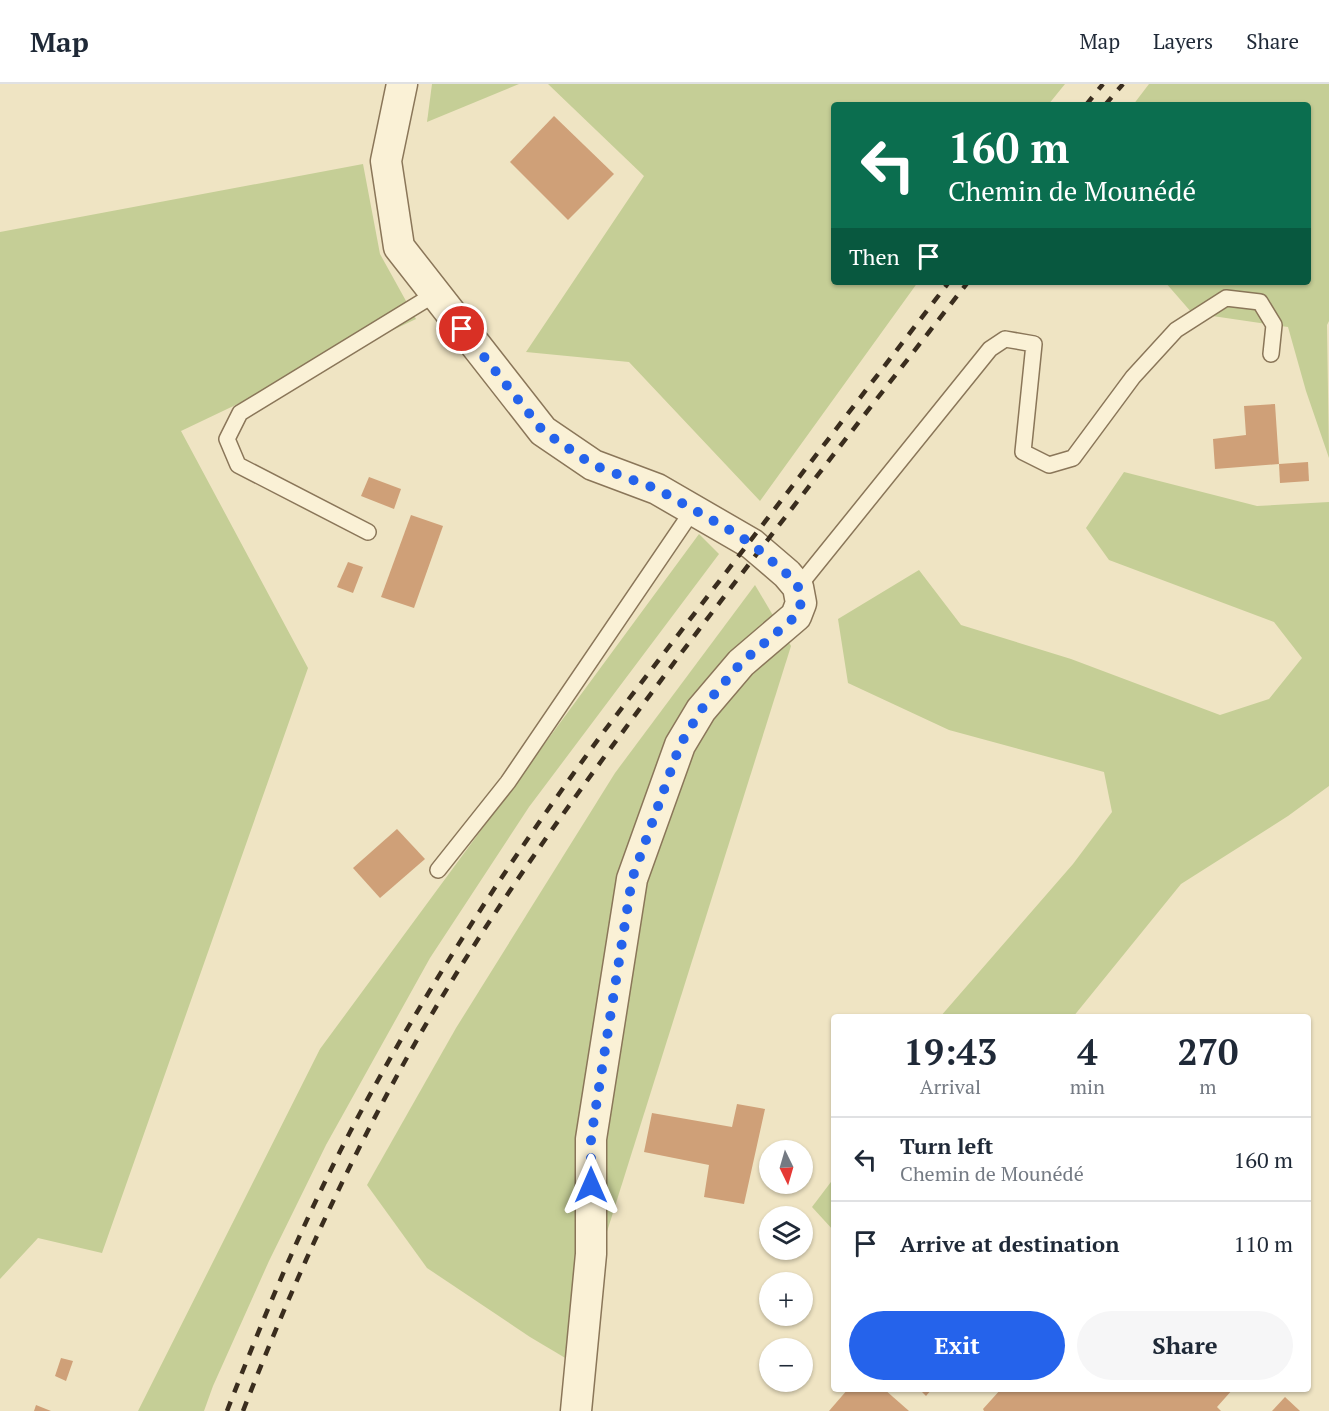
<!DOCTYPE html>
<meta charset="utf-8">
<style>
body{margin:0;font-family:"PT Serif",serif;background:#f6f6f7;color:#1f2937;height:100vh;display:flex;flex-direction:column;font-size:22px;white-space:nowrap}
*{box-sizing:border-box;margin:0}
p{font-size:20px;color:#747a83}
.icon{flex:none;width:33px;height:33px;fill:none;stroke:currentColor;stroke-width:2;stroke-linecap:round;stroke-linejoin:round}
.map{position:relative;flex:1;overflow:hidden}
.details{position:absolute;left:831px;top:930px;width:480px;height:378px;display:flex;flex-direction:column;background:#fff;border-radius:6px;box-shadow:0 2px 4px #0004}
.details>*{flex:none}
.banner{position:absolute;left:831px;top:18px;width:480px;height:183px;border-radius:6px;box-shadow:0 2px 4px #0004;background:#0b6e4f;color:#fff;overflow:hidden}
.needle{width:39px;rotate:175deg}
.fabs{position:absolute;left:759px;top:1056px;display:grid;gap:12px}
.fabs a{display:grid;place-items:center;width:54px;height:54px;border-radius:50%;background:#fff;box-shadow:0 2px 4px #0004;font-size:30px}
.pin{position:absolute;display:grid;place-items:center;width:51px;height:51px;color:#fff;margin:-26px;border:3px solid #fff;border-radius:50%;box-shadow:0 2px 6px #0007}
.me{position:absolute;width:66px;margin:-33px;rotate:0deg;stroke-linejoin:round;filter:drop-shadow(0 0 4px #0008)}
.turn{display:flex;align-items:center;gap:21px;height:126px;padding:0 18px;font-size:27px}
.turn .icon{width:78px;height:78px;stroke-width:2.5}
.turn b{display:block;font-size:42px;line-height:51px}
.then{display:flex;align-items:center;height:57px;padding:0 18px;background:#0003;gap:12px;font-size:22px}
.eta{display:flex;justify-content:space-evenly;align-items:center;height:102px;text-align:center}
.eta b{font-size:36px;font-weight:700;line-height:42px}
.button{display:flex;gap:12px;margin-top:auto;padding:12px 18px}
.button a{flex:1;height:69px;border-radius:36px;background:#2563eb;color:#fff;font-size:24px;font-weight:700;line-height:69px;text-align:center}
.button a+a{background:#f6f6f7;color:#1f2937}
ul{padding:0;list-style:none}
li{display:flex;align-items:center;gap:18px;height:84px;padding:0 18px;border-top:2px solid #e0e1e3}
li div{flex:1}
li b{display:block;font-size:22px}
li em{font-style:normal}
header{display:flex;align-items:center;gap:36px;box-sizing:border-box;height:84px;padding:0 30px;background:#fff;border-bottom:2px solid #e0e1e3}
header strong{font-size:28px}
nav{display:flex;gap:33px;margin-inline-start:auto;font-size:21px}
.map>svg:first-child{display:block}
.green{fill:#c5ce96}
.building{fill:#cfa078}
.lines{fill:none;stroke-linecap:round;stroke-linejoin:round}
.lane-casing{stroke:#8a7659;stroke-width:18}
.street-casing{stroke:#8a7659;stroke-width:33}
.lane{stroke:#faf1d6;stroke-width:15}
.street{stroke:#faf1d6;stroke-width:30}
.rail{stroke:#3a2d1e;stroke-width:4.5;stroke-dasharray:10 10;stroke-linecap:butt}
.route{stroke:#2563eb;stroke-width:10;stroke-dasharray:0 18}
</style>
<header>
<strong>Map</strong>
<nav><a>Map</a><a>Layers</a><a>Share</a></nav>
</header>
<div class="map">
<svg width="1329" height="1327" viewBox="0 0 1329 1327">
<rect width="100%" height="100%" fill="#efe4c3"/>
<g class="green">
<polygon points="432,0 519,0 427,38"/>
<polygon points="548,0 1065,0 1048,21 834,21 834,198 918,198 760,417 629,278 526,268 644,92"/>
<polygon points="1149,0 1329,0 1329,237 1327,241 1329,374 1306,307 1288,243 1192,229 1165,198 1308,198 1308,21 1133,21"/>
<polygon points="363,80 380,170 416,235 181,347 308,584 102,1169 38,1154 0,1195 0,148"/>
<polygon points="1124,388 1257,422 1329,418 1329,702 1288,732 1181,800 1073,933 940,933 1073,780 1112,728 1104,688 949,646 848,599 838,535 919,486 961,541 1071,575 1220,631 1269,615 1302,574 1274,538 1109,476 1086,444"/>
<polygon points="699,450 719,470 529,723 430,874 326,1061 269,1177 213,1302 204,1327 138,1327 320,965"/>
<polygon points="755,501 791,562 567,1275 530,1253 427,1184 367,1101 456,944 615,689"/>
<polygon points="834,1094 834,1147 812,1123"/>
</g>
<g class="building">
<polygon points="554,32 614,90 568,136 510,78"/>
<polygon points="1275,320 1279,380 1215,385 1213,355 1246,351 1244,322"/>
<polygon points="1308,378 1309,397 1280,399 1279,380"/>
<polygon points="369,393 401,405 394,425 361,412"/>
<polygon points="411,431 443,442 414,524 381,513"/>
<polygon points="348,478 363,483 353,509 337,503"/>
<polygon points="397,745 425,775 380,814 353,784"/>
<polygon points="737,1020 765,1025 744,1120 704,1113 709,1081 644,1068 652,1029 732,1043"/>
<polygon points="61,1274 73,1277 66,1297 55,1292"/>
<polygon points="848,1305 884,1305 909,1327 829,1327"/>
<polygon points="919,1305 932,1305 926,1312"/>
<polygon points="1001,1305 1233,1305 1217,1323 1221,1327 984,1327 983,1325"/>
<polygon points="1285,1313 1300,1327 1272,1327"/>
<polygon points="36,1321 51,1327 34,1327"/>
</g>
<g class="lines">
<defs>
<g id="lane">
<polyline points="368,448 238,381 227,355 240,329 435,210"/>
<polyline points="798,503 990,265 1005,255 1034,260 1023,368 1049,381 1073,374 1133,293 1176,246 1226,214 1260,218 1274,241 1271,270"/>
<polyline points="438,786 508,698 693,426"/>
</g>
<polyline id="street" points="402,0 386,77 399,163 543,347 593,381 657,405 752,460 787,490 798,503 801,519 796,532 741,579 701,626 680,661 632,795 591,1055 591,1170 576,1327"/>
</defs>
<use href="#lane" class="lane-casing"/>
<use href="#street" class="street-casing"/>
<use href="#lane" class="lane"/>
<use href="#street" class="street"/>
<g class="rail">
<polyline points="1086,21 1103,0"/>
<polyline points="1105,21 1123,0"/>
<path d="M227 1327C264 1232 303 1138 350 1048 424 907 511 774 605 646L949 198"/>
<path d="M243 1327C298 1186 361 1049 439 918 512 796 597 682 682 568 776 444 872 321 968 198"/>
</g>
</g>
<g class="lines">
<polyline class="route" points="462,245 543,347 593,381 657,405 728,445 752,460 787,490 798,503 801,519 796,532 741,579 701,626 680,661 632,795 591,1054 591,1101"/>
</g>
</svg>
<div class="fabs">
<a><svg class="needle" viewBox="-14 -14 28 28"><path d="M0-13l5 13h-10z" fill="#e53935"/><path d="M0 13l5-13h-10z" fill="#747a83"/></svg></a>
<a><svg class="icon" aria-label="layers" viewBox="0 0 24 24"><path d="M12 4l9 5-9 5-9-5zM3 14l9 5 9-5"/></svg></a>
<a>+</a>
<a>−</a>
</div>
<div class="pin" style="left:462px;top:245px;background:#d93025"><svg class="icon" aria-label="arrive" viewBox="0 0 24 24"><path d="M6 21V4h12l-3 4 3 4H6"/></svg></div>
<svg class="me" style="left:591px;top:1101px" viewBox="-20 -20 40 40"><path d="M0-17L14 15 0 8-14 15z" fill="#2563eb" stroke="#fff" stroke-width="4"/></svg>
<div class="banner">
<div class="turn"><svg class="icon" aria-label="left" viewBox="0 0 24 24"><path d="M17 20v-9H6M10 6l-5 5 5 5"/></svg><div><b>160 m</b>Chemin de Mounédé</div></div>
<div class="then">Then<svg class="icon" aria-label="arrive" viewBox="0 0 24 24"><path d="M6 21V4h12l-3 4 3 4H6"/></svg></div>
</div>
<section class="details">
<div class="eta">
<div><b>19:43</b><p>Arrival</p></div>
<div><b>4</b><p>min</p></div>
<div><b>270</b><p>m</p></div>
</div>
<ul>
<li><svg class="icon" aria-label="left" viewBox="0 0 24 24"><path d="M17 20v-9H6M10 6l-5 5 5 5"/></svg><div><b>Turn left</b><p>Chemin de Mounédé</p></div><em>160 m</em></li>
<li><svg class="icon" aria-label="arrive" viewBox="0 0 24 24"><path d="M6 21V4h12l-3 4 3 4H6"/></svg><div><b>Arrive at destination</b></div><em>110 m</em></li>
</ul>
<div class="button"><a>Exit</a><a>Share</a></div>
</section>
</div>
